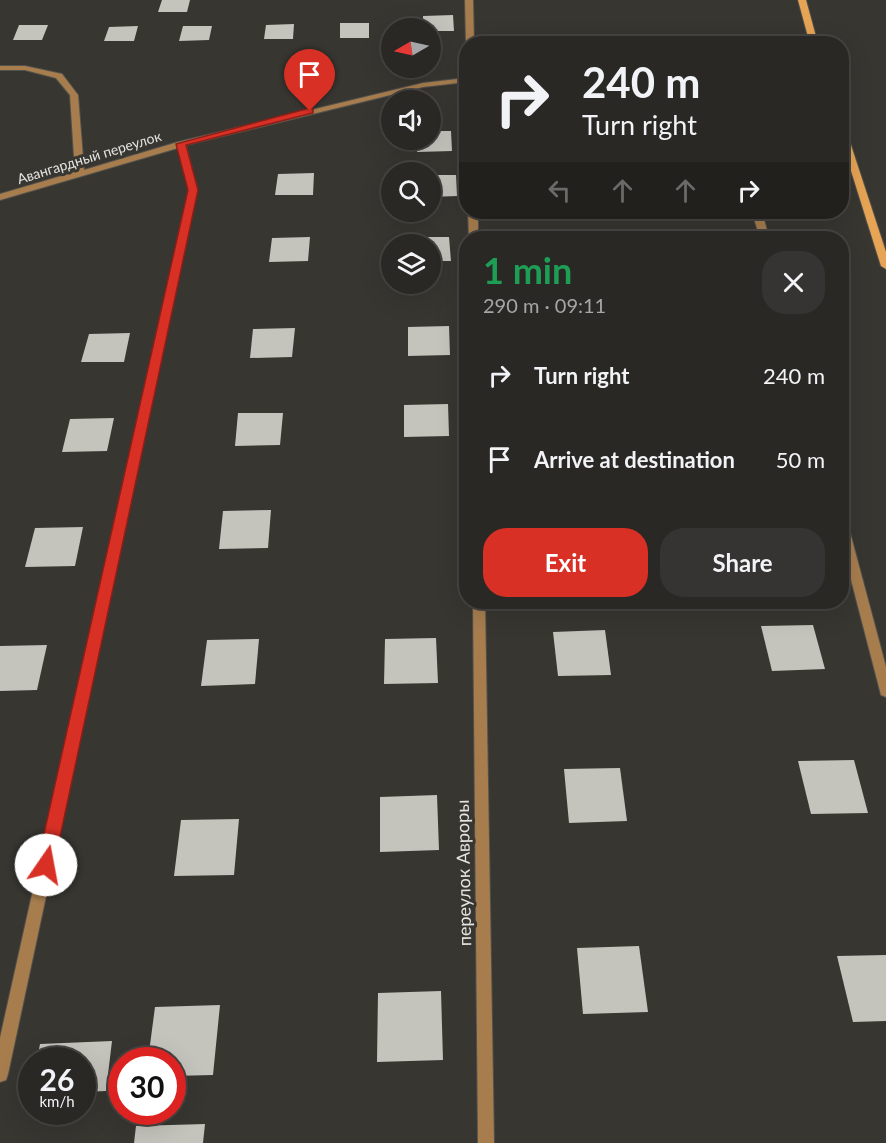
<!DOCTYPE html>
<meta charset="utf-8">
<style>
body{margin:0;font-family:Lato,sans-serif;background:#363432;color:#f1f3f6;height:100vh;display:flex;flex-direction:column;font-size:22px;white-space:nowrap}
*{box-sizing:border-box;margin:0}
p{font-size:20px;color:#a5a6a7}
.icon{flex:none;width:33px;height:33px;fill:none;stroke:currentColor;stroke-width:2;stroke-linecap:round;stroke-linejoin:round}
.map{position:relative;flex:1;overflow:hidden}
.drawer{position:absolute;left:459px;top:231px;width:390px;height:378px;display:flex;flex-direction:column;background:#2a2825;border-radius:24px;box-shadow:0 6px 24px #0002,0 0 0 2px #464442}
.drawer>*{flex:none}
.hud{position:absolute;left:459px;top:36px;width:390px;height:183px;border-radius:24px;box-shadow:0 6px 24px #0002,0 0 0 2px #464442;background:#2a2825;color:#f1f3f6;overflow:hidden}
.needle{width:39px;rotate:261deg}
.buttons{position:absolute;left:381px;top:18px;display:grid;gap:12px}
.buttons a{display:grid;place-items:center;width:60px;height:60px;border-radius:50%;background:#2a2825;box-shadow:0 6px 24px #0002,0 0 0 2px #464442;font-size:30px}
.speed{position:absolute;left:18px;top:1047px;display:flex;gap:12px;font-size:30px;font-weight:700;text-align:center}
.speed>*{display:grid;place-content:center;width:78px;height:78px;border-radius:50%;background:#2a2825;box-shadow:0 6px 24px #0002,0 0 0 2px #464442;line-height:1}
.speed small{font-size:15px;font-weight:400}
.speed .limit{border:9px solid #d22;background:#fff;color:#111}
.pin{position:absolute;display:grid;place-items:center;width:51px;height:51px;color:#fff;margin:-62px -26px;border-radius:50% 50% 50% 0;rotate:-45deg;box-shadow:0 0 6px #0007}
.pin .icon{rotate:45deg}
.me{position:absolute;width:66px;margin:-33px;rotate:12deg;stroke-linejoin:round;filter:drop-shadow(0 0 4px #0008)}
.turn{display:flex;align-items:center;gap:21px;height:126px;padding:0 24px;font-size:27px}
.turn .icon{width:78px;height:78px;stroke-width:2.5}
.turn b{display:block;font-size:42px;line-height:51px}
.lanes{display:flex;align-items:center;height:57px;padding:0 24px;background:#0003;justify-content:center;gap:30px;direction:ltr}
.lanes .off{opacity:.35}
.round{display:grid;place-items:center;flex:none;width:63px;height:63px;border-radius:24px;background:#363432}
.head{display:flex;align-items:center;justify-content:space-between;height:102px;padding:0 24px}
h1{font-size:36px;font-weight:700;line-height:45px;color:#1e9e55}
.action{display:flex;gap:12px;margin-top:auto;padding:12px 24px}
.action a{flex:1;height:69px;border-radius:24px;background:#d93025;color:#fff;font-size:24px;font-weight:700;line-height:69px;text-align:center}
.action a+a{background:#363432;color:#f1f3f6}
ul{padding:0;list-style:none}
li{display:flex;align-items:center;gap:18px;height:84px;padding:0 24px}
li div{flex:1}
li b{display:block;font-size:22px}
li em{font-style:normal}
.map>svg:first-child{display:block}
.building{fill:#c4c3bc}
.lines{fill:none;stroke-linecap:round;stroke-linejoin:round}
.minor-casing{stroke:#54524d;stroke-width:2}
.secondary-casing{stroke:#54524d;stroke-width:2}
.minor{fill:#a77d4e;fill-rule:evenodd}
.secondary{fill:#e6a454;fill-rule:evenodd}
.route{fill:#d93025;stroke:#8d1f18;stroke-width:1.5}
.labels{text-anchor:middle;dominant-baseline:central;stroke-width:6;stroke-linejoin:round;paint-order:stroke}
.far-street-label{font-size:14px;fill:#e5e4e1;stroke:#383631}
.near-street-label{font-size:18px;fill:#e5e4e1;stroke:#383631}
</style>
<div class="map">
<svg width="886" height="1143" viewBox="0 0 886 1143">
<rect width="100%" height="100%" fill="#383631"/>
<g class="building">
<polygon points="162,0 190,0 187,12 158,12"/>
<polygon points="453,15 454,31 430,31 430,28 423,28 423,16"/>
<rect x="340" y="23" width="29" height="15"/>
<polygon points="294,24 293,39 264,39 266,25"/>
<polygon points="19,25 48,25 42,40 13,40"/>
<polygon points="138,26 134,41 104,41 109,27"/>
<polygon points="183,26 212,26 209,40 179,41"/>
<polygon points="430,131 451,131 452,151 417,152 417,140 430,140"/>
<polygon points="314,173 313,195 275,195 278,174"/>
<polygon points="430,175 456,175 457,196 430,197"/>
<polygon points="310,237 308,261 269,262 272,238"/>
<polygon points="411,237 449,237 451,261 430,261 430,244 411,244"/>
<polygon points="449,326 450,355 408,356 408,327"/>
<polygon points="295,328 292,357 250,358 253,329"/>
<polygon points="130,333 124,362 81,362 89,334"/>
<polygon points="448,404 449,436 404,437 404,405"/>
<polygon points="238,413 283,413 280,445 235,446"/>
<polygon points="114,418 107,451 62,452 70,419"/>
<polygon points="271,510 268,548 219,549 223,511"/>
<polygon points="83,527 75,566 25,567 35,528"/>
<polygon points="813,625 825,669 772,671 761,626"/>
<polygon points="605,630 611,675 558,676 553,632"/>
<polygon points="436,638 438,683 384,684 385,639"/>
<polygon points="259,639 255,684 201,686 207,640"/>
<polygon points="47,645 37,690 0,691 0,646"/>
<polygon points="854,760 868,813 811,814 798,761"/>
<polygon points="620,768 627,821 569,823 564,769"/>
<polygon points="437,795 439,850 380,852 380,797"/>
<polygon points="239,819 234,875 174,876 181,820"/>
<polygon points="639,946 648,1012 583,1014 577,948"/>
<polygon points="886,955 886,1021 853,1022 837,956"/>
<polygon points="441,991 443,1060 377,1062 378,993"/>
<polygon points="220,1005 213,1075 172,1076 172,1060 148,1060 155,1007"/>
<polygon points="112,1041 106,1091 82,1092 82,1060 37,1060 40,1044"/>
<polygon points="205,1124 203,1143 134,1143 136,1126"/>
</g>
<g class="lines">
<defs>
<g id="minor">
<polygon points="465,0 473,0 474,44 466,44"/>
<polygon points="0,66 25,66 62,74 78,95 84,170 178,142 423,83 466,78 466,82 423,87 186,145 197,190 8,1074 6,1080 0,1082 0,1038 189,190 178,148 0,200 0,194 75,172 70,95 56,78 25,70 0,70"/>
<polygon points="468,212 478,212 478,238 469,238"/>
<polygon points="752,212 762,212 769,238 760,238"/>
<polygon points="842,520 846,522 848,525 886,667 886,697 881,695 880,691 842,545"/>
<polygon points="473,602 485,602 494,1143 478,1143"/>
</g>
<g id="secondary">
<polygon points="798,0 806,0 818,44 810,44"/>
<polygon points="842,127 846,130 886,252 886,269 881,266 842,142"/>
</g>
</defs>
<use href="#minor" class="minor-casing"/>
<use href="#secondary" class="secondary-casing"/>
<use href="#minor" class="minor"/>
<use href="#secondary" class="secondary"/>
</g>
<polygon class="route" points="310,108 313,109 313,113 186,145 198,190 54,865 51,870 46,873 40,870 37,865 188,190 176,144"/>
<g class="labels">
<g class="far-street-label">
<text transform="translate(89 157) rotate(-17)">Авангардный переулок</text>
</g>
<g class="near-street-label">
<text transform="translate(463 873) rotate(-91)">переулок Авроры</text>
</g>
</g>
</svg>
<div class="buttons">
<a><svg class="needle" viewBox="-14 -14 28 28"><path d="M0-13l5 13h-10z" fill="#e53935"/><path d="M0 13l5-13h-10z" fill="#a5a6a7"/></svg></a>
<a><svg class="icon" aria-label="sound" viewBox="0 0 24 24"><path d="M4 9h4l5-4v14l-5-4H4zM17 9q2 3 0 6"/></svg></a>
<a><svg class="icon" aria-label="search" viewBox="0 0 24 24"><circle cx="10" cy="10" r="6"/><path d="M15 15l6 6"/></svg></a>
<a><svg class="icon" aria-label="layers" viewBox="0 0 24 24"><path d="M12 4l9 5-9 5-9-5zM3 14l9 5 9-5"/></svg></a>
</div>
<div class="speed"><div>26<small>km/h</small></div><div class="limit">30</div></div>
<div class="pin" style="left:310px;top:111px;background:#d93025"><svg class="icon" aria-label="arrive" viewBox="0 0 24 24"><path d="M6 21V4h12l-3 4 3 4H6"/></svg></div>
<svg class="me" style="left:46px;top:865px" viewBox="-20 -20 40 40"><circle r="19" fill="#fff"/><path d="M0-13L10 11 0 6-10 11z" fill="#d93025"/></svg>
<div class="hud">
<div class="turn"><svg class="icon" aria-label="right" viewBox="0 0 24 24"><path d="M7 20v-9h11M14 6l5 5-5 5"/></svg><div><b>240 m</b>Turn right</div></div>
<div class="lanes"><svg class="icon off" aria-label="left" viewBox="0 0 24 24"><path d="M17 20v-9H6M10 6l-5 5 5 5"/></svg><svg class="icon off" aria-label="ahead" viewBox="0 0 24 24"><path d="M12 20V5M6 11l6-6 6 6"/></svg><svg class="icon off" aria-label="ahead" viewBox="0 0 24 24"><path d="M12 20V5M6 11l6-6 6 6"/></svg><svg class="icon" aria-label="right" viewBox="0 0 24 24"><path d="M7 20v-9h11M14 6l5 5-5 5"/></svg></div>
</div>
<section class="drawer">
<div class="head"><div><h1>1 min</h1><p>290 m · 09:11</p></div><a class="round"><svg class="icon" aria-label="close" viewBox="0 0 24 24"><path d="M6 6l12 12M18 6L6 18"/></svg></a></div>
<ul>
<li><svg class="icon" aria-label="right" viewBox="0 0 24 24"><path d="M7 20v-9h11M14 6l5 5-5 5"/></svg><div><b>Turn right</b></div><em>240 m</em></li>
<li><svg class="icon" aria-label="arrive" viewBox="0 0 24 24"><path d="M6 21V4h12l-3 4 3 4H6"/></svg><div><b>Arrive at destination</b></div><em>50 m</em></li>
</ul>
<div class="action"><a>Exit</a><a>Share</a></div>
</section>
</div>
